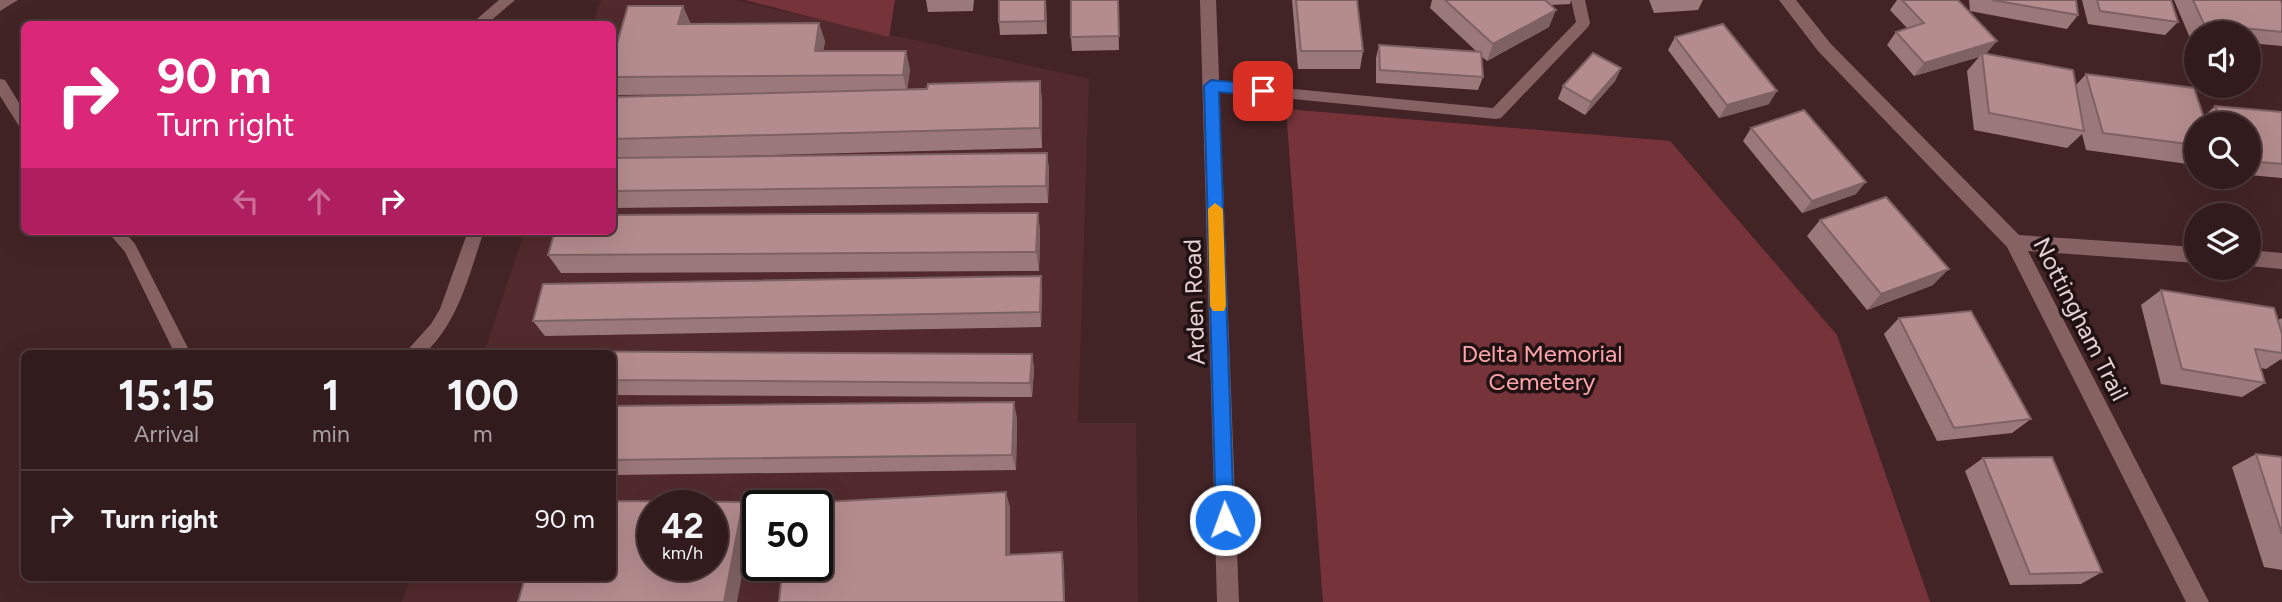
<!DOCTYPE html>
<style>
body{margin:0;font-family:Figtree,sans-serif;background:#3d2829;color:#f1f3f6;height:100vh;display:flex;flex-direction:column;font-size:26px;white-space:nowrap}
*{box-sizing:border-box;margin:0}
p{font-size:23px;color:#a8a1a3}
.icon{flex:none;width:38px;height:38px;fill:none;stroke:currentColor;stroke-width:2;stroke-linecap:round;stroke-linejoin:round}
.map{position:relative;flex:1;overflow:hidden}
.drawer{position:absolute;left:21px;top:350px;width:595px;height:231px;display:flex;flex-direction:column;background:#321b1c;border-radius:10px;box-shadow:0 7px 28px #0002,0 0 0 2px #4d393b}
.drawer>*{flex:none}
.guide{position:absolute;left:21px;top:21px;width:595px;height:214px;border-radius:10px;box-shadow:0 7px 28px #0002,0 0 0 2px #4d393b;background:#db2777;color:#fff;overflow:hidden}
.tools{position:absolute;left:2184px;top:21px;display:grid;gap:14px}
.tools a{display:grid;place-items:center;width:77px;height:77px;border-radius:50%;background:#321b1c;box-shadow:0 7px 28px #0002,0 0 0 2px #4d393b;font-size:35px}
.speed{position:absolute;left:637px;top:490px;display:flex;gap:14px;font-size:35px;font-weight:700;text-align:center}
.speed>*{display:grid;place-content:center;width:91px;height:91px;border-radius:50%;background:#321b1c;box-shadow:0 7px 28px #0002,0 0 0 2px #4d393b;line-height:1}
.speed small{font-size:18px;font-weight:400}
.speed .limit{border:4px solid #111;border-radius:10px;background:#fff;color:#111}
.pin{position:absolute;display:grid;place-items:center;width:60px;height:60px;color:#fff;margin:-30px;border-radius:14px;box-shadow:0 4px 10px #0006}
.me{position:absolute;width:77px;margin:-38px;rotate:358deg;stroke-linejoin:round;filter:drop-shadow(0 0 5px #0008)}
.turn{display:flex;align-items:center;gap:24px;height:147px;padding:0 21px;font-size:32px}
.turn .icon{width:91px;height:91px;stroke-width:2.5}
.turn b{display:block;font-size:49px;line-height:60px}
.lanes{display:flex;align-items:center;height:66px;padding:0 21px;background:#0003;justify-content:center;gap:35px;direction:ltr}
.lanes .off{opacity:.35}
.eta{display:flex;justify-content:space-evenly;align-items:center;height:119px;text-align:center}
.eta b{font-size:42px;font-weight:700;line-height:49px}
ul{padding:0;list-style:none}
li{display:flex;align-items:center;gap:21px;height:98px;padding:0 21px;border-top:2px solid #4d393b}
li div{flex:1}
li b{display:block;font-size:26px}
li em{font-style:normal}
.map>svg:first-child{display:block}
.built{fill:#522a2d;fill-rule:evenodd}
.green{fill:#76343a}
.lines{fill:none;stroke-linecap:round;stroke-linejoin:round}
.service{fill:#876263;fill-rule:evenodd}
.minor{fill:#876263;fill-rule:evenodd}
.secondary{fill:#876263;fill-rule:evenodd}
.wall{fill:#9b787a}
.shaded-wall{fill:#7e6263}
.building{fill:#b48c8e;stroke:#7e6263;stroke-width:2;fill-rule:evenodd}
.route{fill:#1a73e8;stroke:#114b97;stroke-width:2}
.slow{fill:#f59e0b}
.labels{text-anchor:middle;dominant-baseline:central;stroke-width:7;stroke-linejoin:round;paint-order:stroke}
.street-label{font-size:24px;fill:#e7d1d2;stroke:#201213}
.park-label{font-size:24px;fill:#fda5aa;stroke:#201213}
</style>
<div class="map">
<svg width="2282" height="602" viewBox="0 0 2282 602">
<rect width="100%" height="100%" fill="#432426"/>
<path class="built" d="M601 0H735L1089 79 1078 423H1136L1138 602H402L410 578H612V354L484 353 525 231H612V24H593ZM653 506H712V565H653ZM758 506H817V565H758Z"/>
<g class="green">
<polygon points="745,0 895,0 889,37"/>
<polygon points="1286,109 1670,141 1837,335 1930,602 1323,602"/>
</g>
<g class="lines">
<g class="service">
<polygon points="0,0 18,0 0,11"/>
<polygon points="499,0 515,0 487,24 471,24"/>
<polygon points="1571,0 1585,0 1590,23 1588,27 1501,118 1496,119 1211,91 1204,86 1211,81 1493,108 1576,22"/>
<polygon points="0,79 5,80 24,111 24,127 19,126 0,96"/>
<polygon points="107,231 124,231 135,244 191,354 175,354 125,252"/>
<path d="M468 231H484C469 274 459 322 424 354H404L431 324 440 309Z"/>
</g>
<g class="minor">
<polygon points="1779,0 1796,0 1830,43 2019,235 2196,247 2196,263 2028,251 2209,602 2186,602 2007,247 1818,51"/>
<polygon points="2249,250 2282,253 2282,269 2249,266"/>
</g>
<polygon class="secondary" points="1200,0 1216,0 1239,602 1217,602"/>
</g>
<g class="wall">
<polygon points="926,0 974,0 973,11 928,12"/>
<polygon points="1046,0 1047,34 1000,35 999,22"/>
<polygon points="1118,0 1119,50 1072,51 1071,37"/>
<polygon points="1292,0 1357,0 1363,51 1360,69 1298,69"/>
<polygon points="1432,0 1571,0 1570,4 1550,5 1549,27 1487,61 1481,56 1483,77 1478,90 1376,83 1376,58 1379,45 1476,51 1430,8"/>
<polygon points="1649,0 1703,0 1698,10 1654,13"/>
<polygon points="1897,0 1958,0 1987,54 2076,85 2086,74 2203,117 2215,106 2282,112 2282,178 2249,175 2249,124 2196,124 2196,163 2195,165 2086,150 2082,134 2067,148 1974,130 1967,71 1979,57 1914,76 1887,45 1896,32 1907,28 1890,10"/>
<polygon points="1969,0 2076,0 2078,15 2067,29 1970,11"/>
<polygon points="2082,0 2171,0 2178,22 2165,35 2088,24"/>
<polygon points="2174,0 2280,0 2282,3 2282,46 2249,43 2249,33 2196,33 2196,38 2190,38"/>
<polygon points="1675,37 1769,104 1719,118 1668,50"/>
<polygon points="825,41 823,51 910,69 907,89 1040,81 1042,102 1042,148 729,156 1047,153 1049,170 1048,203 612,208 612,97 725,94 617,95 612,86 612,61"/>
<polygon points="1621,68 1615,81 1585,115 1558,99 1563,86"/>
<polygon points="1751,128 1856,194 1802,213 1743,141"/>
<polygon points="1038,213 1040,232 1039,271 561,273 548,255"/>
<polygon points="1820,220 1933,285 1867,310 1807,236"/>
<polygon points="2161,290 2278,320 2282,318 2282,361 2281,359 2266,369 2261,368 2265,383 2242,397 2161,384 2141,305"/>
<polygon points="1042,292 1041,327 545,336 533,321"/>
<polygon points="1899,318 2031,419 2012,433 1937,441 1884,334"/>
<polygon points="612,354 1032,354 1034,369 1032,397 612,395"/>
<polygon points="612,406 1017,418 1016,470 612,475"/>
<polygon points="2256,454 2282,457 2282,570 2264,567 2232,467"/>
<polygon points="1983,458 2102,572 2081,584 2010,585 1965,471"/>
</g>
<g class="shaded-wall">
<polygon points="1045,0 1046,0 1047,34 1045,21"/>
<polygon points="683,6 691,24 678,24"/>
<polygon points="1556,10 1549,27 1487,61 1493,44"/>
<polygon points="819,23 825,41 820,69 815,51"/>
<polygon points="1997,41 1986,54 1982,53 1979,57 1914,76 1924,63"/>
<polygon points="906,51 910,69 907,93 903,75"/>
<polygon points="1621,68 1615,81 1585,115 1591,102"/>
<polygon points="1040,81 1042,102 1042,148 1040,128"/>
<polygon points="1777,91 1769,104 1719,118 1727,105"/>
<polygon points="1047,153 1049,170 1048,203 1046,186"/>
<polygon points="1866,182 1856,194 1802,213 1812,201"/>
<polygon points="1038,213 1040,232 1039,271 1036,252"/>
<polygon points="1949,269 1933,285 1867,310 1881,294"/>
<polygon points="1041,276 1042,292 1041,327 1040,312"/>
<polygon points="1032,354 1034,369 1032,397 1030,383"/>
<polygon points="1014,402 1017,418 1016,470 1012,455"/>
<polygon points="1006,492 1010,507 1010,569 1006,555"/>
<polygon points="743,502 753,517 737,602 724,602"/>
<polygon points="1062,552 1064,566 1065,602 1064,602"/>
</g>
<g class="building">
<polygon points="999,0 1045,0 1045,21 999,22"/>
<polygon points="1071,0 1118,0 1119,36 1071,37"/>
<polygon points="1296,0 1357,0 1363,51 1301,51"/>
<polygon points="1445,0 1545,0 1556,10 1493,44"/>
<polygon points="1902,0 1958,0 1997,41 1924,63 1896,32 1924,23"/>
<polygon points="1992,0 2076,0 2078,15"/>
<polygon points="2097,0 2171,0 2178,22 2100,11"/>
<polygon points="2193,0 2280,0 2282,3 2282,32 2204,24"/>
<polygon points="628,6 683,6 678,24 819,23 815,51 906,51 903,75 612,77 612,61"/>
<polygon points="1723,24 1777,91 1727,105 1675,37"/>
<polygon points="1379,45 1481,52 1483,77 1380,70"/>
<polygon points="1593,53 1621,68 1591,102 1563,86"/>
<polygon points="1982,53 2073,70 2084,131 1989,113"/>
<polygon points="2086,74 2194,88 2206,124 2196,124 2196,145 2103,133"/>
<polygon points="1040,81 1040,128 612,139 612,97 927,89 928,84"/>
<polygon points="2215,106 2282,112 2282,164 2249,161 2249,124 2223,124"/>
<polygon points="1804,110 1866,182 1812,201 1751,128"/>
<polygon points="1047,153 1046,186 612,191 612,158"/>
<polygon points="1886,197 1949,269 1881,294 1820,220"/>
<polygon points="1038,213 1036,252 548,255 555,231 612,231 612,215"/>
<polygon points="1041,276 1040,312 533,321 543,284"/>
<polygon points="2161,290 2274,308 2282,334 2282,353 2255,349 2265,383 2182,369"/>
<polygon points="1971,311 2031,419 1954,428 1899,318"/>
<polygon points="521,351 1032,354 1030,383 612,380 612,354 520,354"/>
<polygon points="1014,402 1012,455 612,460 612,406"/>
<polygon points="2256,454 2282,457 2282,534"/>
<polygon points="2052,457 2102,572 2030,574 1983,458"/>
<polygon points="1006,492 1006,555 1062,552 1064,602 779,602 783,565 817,565 817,506 788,506 788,504"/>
<path d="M612 501 743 502 724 602H518L525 578H612ZM653 506H712V565H653Z"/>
</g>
<polygon class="route" points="1211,80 1263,85 1270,91 1263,96 1219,92 1234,520 1231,526 1225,529 1219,526 1216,520 1204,86"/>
<polygon class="slow" points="1215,203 1223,209 1226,306 1224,311 1213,311 1210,306 1208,209"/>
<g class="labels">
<g class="street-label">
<text transform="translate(1194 302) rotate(-92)">Arden Road</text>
<text transform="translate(2081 319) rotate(63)">Nottingham Trail</text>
</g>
<g class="park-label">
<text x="1542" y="353">Delta Memorial<tspan x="1542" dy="28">Cemetery</tspan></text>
</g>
</g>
</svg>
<div class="tools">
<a><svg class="icon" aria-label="sound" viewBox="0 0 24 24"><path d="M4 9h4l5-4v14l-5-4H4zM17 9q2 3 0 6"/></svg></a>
<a><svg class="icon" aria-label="search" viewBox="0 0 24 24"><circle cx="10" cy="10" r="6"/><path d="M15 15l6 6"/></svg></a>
<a><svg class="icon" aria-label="layers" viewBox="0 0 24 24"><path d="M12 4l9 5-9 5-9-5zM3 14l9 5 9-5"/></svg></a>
</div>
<div class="speed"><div>42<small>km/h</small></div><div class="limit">50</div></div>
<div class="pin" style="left:1263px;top:91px;background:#d93025"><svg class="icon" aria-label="arrive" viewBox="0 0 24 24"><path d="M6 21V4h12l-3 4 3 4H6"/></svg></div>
<svg class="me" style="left:1225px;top:520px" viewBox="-20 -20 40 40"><circle r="17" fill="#1a73e8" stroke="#fff" stroke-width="3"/><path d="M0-11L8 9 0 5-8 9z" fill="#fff"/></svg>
<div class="guide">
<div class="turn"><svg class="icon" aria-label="right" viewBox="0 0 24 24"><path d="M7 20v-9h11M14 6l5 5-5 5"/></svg><div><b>90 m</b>Turn right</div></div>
<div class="lanes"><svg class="icon off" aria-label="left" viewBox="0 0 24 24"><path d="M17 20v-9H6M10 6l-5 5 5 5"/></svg><svg class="icon off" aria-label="ahead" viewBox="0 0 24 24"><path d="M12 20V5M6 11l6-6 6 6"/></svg><svg class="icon" aria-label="right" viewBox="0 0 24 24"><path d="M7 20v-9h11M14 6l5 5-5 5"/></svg></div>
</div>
<section class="drawer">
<div class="eta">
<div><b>15:15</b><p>Arrival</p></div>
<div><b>1</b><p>min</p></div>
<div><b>100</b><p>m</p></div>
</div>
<ul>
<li><svg class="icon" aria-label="right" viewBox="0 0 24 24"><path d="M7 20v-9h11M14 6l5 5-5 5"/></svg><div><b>Turn right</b></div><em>90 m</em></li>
</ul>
</section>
</div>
